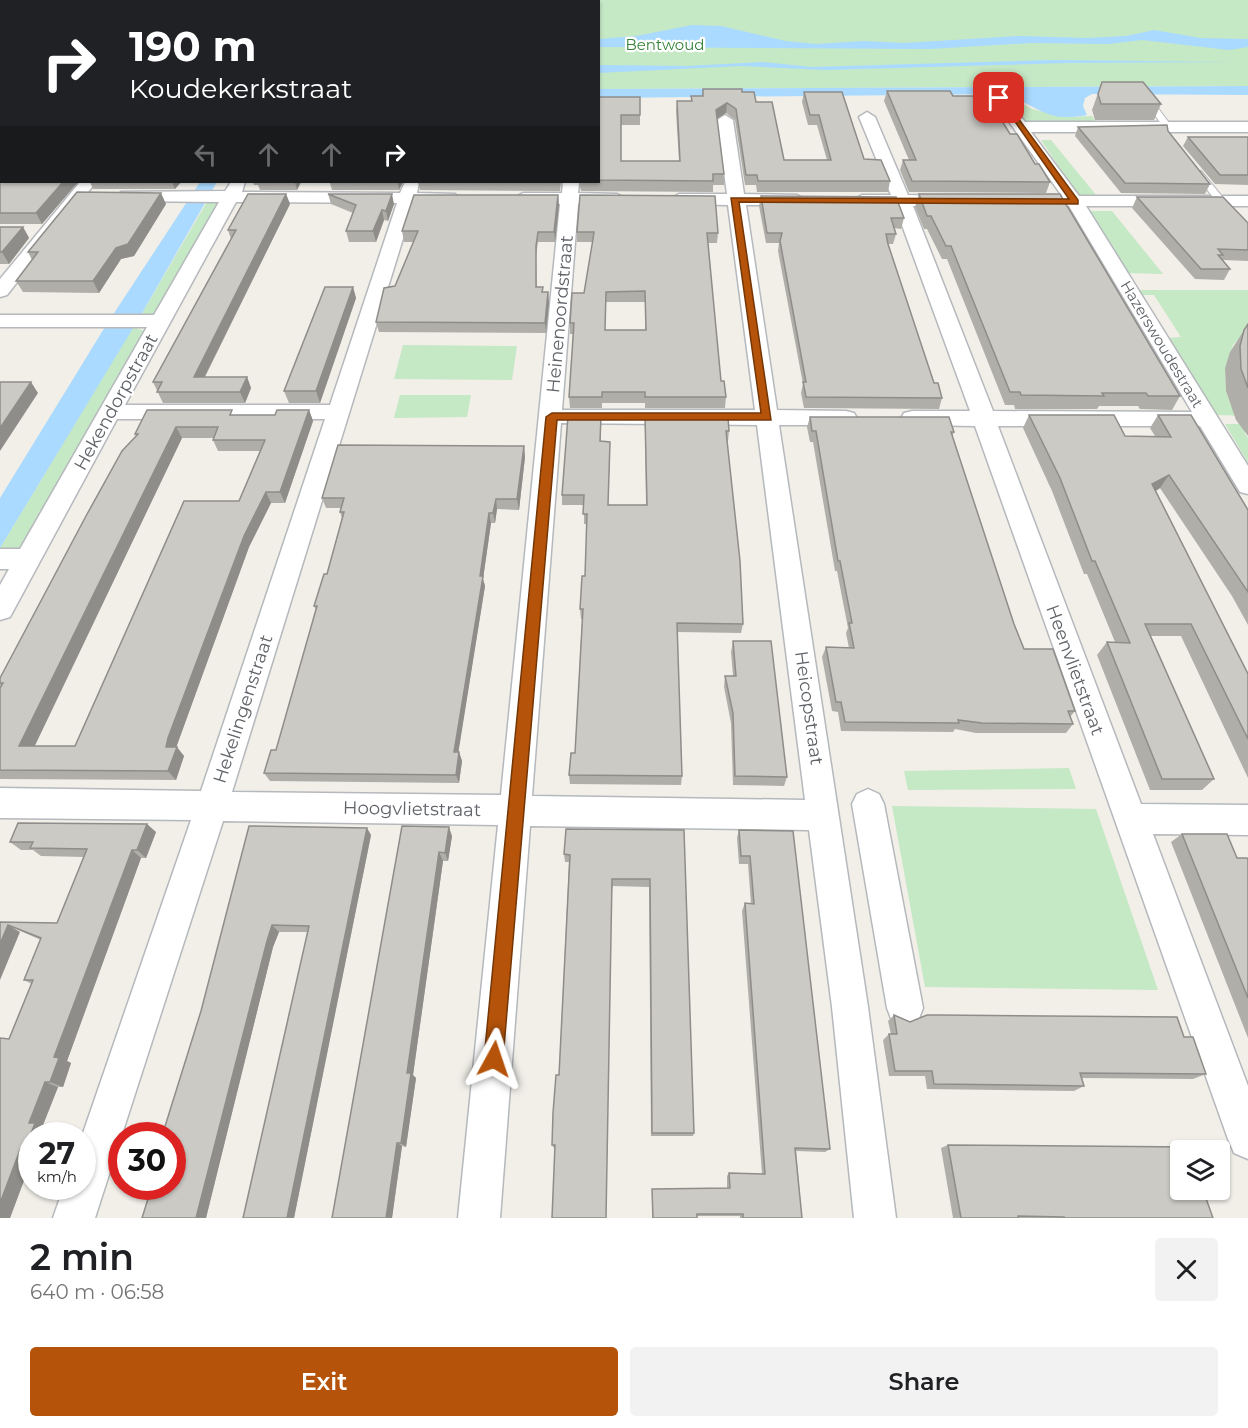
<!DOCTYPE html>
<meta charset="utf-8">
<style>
body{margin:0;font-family:Montserrat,sans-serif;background:#f2f2f2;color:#202124;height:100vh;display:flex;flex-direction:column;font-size:22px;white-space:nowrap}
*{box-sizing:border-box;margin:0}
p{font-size:20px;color:#757577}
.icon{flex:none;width:33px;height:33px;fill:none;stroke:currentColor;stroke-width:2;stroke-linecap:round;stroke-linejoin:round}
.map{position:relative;height:1218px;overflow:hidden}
.sheet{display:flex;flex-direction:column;background:#fff;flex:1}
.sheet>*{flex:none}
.top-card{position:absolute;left:0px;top:0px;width:600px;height:183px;box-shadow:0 2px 4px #0004;background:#202124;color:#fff;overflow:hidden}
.buttons{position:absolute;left:1170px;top:1140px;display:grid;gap:12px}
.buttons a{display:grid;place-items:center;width:60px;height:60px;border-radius:6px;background:#fff;box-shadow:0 2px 4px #0004;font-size:30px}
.speed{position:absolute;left:18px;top:1122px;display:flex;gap:12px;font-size:30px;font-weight:700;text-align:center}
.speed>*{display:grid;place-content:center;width:78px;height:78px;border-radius:50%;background:#fff;box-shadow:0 2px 4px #0004;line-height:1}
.speed small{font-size:15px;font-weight:400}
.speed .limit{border:9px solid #d22;background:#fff;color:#111}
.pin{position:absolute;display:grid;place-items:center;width:51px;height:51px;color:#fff;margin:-26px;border-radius:12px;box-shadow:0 3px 9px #0006}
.me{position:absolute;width:66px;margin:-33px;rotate:5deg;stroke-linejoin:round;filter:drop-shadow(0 0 4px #0008)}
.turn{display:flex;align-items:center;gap:21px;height:126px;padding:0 30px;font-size:27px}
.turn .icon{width:78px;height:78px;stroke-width:2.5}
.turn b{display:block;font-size:42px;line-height:51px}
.lanes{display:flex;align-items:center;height:57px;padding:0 30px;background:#0003;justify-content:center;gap:30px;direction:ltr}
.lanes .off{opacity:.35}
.round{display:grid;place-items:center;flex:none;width:63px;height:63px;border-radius:6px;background:#f2f2f2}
.overview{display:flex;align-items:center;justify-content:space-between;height:102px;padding:0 30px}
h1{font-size:36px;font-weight:600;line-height:45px}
.cta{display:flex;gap:12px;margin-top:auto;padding:12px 30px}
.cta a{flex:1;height:69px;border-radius:6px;background:#b45309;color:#fff;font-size:24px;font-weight:600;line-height:69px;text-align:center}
.cta a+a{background:#f2f2f2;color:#202124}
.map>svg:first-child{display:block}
.green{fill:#c5e8c5}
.water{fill:#aadaff}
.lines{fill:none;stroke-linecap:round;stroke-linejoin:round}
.lane-casing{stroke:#b5b8bc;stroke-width:2}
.street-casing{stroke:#b5b8bc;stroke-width:3}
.secondary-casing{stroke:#b6babf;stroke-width:3}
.lane{fill:#fff;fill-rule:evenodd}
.street{fill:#fff;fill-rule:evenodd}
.secondary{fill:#fff;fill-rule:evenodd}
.wall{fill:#afaea9;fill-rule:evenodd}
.shaded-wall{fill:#8f8d8a}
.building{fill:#cccac5;stroke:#8f8d8a;stroke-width:1.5;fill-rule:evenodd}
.route{fill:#b45309;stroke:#753606;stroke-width:1.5}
.labels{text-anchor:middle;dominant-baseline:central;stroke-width:4.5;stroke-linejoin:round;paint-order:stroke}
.far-park-label{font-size:15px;fill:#348238;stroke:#fff}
.far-street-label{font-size:15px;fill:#5f6368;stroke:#fff}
.street-label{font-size:18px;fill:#5f6368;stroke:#fff}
</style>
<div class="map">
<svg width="1248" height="1218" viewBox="0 0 1248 1218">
<rect width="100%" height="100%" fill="#f1efe8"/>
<g class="green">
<polygon points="78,0 1248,0 1248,86 599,89 598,2"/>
<polygon points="1005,94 1032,109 1066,117 1092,116 1098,125 1024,123"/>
<polygon points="1041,140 1051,140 1096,195 1078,195"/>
<polygon points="208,200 223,200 157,315 141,315"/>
<polygon points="1090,211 1112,211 1163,274 1127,273"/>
<polygon points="1137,290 1248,290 1248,328 1233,345 1225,368 1226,391 1231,406 1248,410 1248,416 1216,415 1167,338 1181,337 1154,295 1141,295"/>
<polygon points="133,327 148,332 23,547 0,553 0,548"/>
<polygon points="403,345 517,346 512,380 394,379"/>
<polygon points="400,395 471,395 467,417 394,418"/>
<polygon points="1225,424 1248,424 1248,432 1244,432 1248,438 1248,463"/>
<polygon points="1069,768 1076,789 908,790 904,771"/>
<polygon points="892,806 1096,809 1158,990 925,987"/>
</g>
<g class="water">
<polygon points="692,25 721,26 786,41 816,44 864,41 904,43 1018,36 1088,38 1126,36 1154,30 1201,38 1248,39 1248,47 1229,50 1142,40 1109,44 1032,43 930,49 599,47 599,39 636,36"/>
<polygon points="1051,60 1232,62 1067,63 826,70 741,66 598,73 599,65 688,66 763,62 811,67"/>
<path d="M1248 86V95L1092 94 1085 98 1083 106 1087 115C1046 123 1039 106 1005 94L599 98 598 89Z"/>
<polygon points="200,182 217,182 141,315 0,548 0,498 105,327"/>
</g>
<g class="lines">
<defs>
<g id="lane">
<polygon points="1144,97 1150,97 1172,127 1171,129 1165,129 1143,99"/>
<polygon points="1195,171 1201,171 1248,228 1248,237 1245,236 1195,175"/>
</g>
<g id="street">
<polygon points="999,94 1004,95 1025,122 1248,122 1248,132 1031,132 1079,196 1248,196 1248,206 1086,206 1248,466 1248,494 1240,492 1200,426 998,426 1141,804 1248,805 1248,835 1153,834 1248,1086 1248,1159 1234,1153 1228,1139 975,426 912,425 904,423 901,418 904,413 912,411 970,411 895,206 862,205 853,200 862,195 891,195 859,117 867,112 875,117 908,195 953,196 962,201 953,206 913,206 993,411 1192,412 1069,206 1027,206 1018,201 1027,196 1062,196 992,98"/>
<path d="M725 115 733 120 744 194 797 195 806 200 797 205H746L777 410 846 411 854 413 857 418 854 423 846 425H779L868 1007 896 1218H854L832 1007 809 830 530 826 500 1218H458L498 825 223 821 95 1218H53L64 1186H82V1136L191 820 0 818V788L201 791 325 419H117L10 617 0 620V585L9 569H0V549H20L147 327H0V315H154L219 202 127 201 121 200 118 196 121 192 225 191 231 182H245L242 192 400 193 405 182H419L417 193 455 194 458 198 455 202 414 203 232 792 501 795 560 204 523 203 514 198 523 193H562L563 182H579L578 193 617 194 626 199 617 204H578L562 410H755L728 205 679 204 670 199 679 194H727L717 120ZM236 202 397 203 330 405H125ZM561 423 757 425 805 800 532 796Z"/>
<polygon points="80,182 96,182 7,295 0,297 0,279"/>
<polygon points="868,789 879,794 884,804 923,1008 918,1021 905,1026 892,1021 887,1008 852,804 857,794"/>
</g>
<g id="secondary">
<polygon points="58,0 74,0 57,2"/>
<polygon points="0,63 2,63 0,74"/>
</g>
</defs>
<use href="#lane" class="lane-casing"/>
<use href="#street" class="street-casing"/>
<use href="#secondary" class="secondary-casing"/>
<use href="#lane" class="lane"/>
<use href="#street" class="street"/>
<use href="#secondary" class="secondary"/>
</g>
<g class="wall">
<polygon points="0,73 78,182 42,224 0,224"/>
<polygon points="1102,82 1161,104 1154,120 1095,120 1092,110"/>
<polygon points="703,89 742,92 756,102 784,160 827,160 817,125 808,125 802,102 804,92 864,159 890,181 888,192 757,192 756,185 745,185 735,120 726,113 717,119 724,174 724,185 713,185 713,192 581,191 579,182 598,182 598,97 640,97 640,125 621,125 621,161 679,161 676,112 677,101 691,101 691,96 702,96"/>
<polygon points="887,91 953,96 985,100 1010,134 1050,182 1046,193 909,192 900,170 903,160 909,160 884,101"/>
<polygon points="1078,127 1168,131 1210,184 1205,194 1121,193 1075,136"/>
<polygon points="1188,137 1248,137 1248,185 1215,184 1183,146"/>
<polygon points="90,182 181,182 175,189 93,189"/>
<polygon points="253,182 301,182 297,190 260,190 258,185 254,185"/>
<polygon points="328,182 403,182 399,190 332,190 330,183"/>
<polygon points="418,182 561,182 560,191 420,190"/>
<polygon points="286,194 290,204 205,377 247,377 251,388 245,403 163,403 153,382 231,239 228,230"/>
<polygon points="328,194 394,204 388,221 384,220 376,242 349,242 346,231 353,213 331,204"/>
<polygon points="919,194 1180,396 1172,410 1140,409 1138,406 1099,406 1097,409 1015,409 1014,405 1005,405 947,259 942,259 927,229 924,229 915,207"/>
<polygon points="558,195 559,205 555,242 538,242 536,257 537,287 543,292 548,292 549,303 546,333 379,332 376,322 395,286 414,242 404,242 402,231"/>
<polygon points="761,196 904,218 901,229 894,228 896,234 893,244 888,244 934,383 942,398 939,409 804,408 801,393 803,384 778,251 779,243 766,243 759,206"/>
<polygon points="1137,197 1248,223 1248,261 1223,260 1230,269 1224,280 1195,279 1132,208"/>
<polygon points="166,204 134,256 121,259 99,293 23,292 16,281 32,260 28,252"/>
<polygon points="0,227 23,227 29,238 9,264 0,264"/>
<path d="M577 232 718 233 717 243H708L721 381 726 397 725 408H645V403H602V408H570L569 397 573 334H570V323L584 293 593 242H577ZM606 302H645V330H605Z"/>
<polygon points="353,287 356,298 320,403 289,403 284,391"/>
<polygon points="1248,324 1248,436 1236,420 1226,391 1225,368 1230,352"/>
<path d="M309 410 313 421 285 503H271L249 547 176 747 184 756 176 780 0 779V688L1 686 0 685V678L136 436 135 434 234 415H275ZM182 438H213V440L218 451H260L239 501 75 746H34Z"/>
<polygon points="1029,415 1125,436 1155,436 1150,428 1158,415 1248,510 1248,625 1232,596 1160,488 1156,491 1248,674 1248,778 1181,636 1151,636 1214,779 1202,790 1150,790 1097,655 1107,642 1115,642 1087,574 1084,574 1052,491 1023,428"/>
<polygon points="810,417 954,432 952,437 1014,624 1024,649 1075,711 1070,717 1073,724 1066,733 976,733 955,729 953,732 841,731 838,712 832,711 822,657 826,647 849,648 846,633 848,628 837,571 835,571 813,442 810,442 807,427"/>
<polygon points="601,426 601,441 610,452 608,505 646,505 645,427 729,431 728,441 727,441 743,624 741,633 677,632 682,776 681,785 570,784 569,775 575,753 582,619 581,619 580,609 585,576 587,524 584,524 584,505 562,505 562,495"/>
<polygon points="524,446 525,457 519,510 497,509 495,523 491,523 483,579 485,586 458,752 459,752 462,761 459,783 270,781 264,773 276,750 316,610 314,606 327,574 342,518 340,512 341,508 326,508 322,498"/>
<polygon points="733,641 787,777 784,786 733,785 731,723 724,687 725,676 733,676 731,652"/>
<polygon points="249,826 371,835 294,1218 243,1218 308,932 279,932 273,947 206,1218 142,1218 201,1011"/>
<polygon points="402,826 452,836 448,861 443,861 413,1075 416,1078 406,1147 402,1146 392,1218 332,1218"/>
<polygon points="684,830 694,1133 693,1136 651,1136 649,887 613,886 555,1148 554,1148 552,1145 559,1075 569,862 565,862 564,854"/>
<polygon points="739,830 793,831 830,1149 825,1152 796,1151 802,1218 740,1218 740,1216 697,1216 697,1218 652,1218 652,1189 727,1188 727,1176 729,1173 762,1174 742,911 745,903 751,904 748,864 739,864 737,838"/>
<polygon points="156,832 146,858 141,858 67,1061 71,1063 63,1087 58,1087 43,1125 48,1127 32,1136 32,1159 10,1218 0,1218 9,1039 32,984 24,980 41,940 0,922 57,923 84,857 41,856 33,850 21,850 10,842"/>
<polygon points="1182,834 1237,858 1248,860 1248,1038 1171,842"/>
<polygon points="894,1015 910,1022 1184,1037 1206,1074 1193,1079 1082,1078 1084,1086 1074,1091 927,1089 925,1076 889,1076 883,1040 889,1034 891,1034 888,1021"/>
<polygon points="948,1145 1213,1218 953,1218 941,1148"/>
</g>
<g class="shaded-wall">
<polygon points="41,0 54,0 53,2 40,2"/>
<polygon points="727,103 726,113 715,120 716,110"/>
<polygon points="63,182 78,182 42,224 36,213"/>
<polygon points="172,182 181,182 175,189"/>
<polygon points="295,182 301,182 297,190"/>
<polygon points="398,182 403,182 399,190"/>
<polygon points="161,193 166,204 134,256 121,259 99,293 93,281 116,248"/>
<polygon points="286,194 290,204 199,388 194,377"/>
<polygon points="392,194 394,204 388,221 386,211"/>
<polygon points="558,195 559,205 555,242 554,232"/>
<polygon points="382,210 384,220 376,242 373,231"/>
<polygon points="23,227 29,238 9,264 2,252"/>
<polygon points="353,287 356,298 320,403 316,391"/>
<polygon points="548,292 549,303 546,333 545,323"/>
<polygon points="247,377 251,388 245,403 240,392"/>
<polygon points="31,382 38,393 0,451 0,428"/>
<polygon points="309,410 313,421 285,503 280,492"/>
<polygon points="176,427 182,438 30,756 19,746"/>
<polygon points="524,446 525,457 519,510 517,499"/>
<polygon points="1169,475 1160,488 1144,498 1152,484"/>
<polygon points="266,492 271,503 249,547 176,748 177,747 184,756 176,780 168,771 166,747 168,738 244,536"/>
<polygon points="496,499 497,509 495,523 493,513"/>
<polygon points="489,513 491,523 483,579 485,586 457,761 454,752"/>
<polygon points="459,752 462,761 459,783 456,775"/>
<polygon points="147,824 156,832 146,858 137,850"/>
<polygon points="449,827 452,836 448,861 445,853"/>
<polygon points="367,828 371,835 294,1218 287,1218"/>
<polygon points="132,850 141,858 67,1061 71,1063 63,1087 50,1082 54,1057"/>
<polygon points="439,852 443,861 413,1075 416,1078 406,1147 401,1143 407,1073"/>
<polygon points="8,925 20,932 0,980 0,944"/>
<polygon points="272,925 279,932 273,947 206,1218 196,1218 267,941"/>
<polygon points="45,1082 58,1087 43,1125 48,1127 45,1136 32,1136 32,1152 25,1150 29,1123"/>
<polygon points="397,1143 402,1146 392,1218 386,1218"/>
<polygon points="20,1150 32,1153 32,1159 10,1218 0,1218 0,1203"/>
</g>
<g class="building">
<polygon points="0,0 41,0 40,2 2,2 2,48 0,50"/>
<polygon points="2,71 2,182 63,182 36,213 0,213 0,73"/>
<polygon points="1102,82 1143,82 1161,104 1101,104 1098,94"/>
<polygon points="703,89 742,89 742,92 754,92 756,102 772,102 784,160 831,160 819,115 810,115 804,92 842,92 864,159 881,160 890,181 758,181 757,175 746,175 736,109 727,103 716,110 724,174 713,174 713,181 598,180 598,97 640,97 640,115 621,115 621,161 680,161 677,101 692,101 691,96 703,96"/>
<polygon points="887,91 950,91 953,96 983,96 985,100 989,100 1010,134 1017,134 1035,164 1039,164 1050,182 912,181 903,160 916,160"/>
<polygon points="1167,125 1168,131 1210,184 1125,183 1078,127"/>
<polygon points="1188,137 1248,137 1248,175 1220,175"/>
<polygon points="77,192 161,193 128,244 116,248 93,281 16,281 38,252 28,252"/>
<polygon points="248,194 286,194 194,377 247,377 240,392 157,392 162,382 153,382 236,230 228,230"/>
<polygon points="328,194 392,194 386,211 382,210 373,231 346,231 356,205"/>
<polygon points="919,194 1060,194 1180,396 1148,396 1146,393 1102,393 1104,396 1021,395 1020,392 1010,392 951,246 946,246 931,216 927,216"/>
<polygon points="414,195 558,195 554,232 538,232 536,246 536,287 543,287 542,292 548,292 545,323 376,322 384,288 395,286 418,231 402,231"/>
<path d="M580 195 715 196 718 233H707L721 381H724L726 397H645V392H602V397H569L574 323H570L572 293H584L593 239 594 232H577ZM645 291 646 330H605L606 292Z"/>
<polygon points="761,196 896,197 904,218 891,218 896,234 886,234 888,244 934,383 938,383 942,398 806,397 803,382 806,382 780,241 782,233 767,233"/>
<polygon points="1137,197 1223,197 1248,223 1248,250 1218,249 1223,255 1218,255 1230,269 1201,269"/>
<polygon points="0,227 23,227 2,252 0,252"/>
<polygon points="325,287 353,287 316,391 284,391"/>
<polygon points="1248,324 1248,388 1241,369 1240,346 1244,330"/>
<polygon points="0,382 31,382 0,428"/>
<path d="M147 410H232L230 415H275L277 410H309L280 492H266L244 536 168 738 166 747H177L168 771 0 770V688L3 683H0V678L86 516 122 451 138 434H135ZM176 427H218L213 440H265L239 501H184L75 746H19Z"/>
<polygon points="1029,415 1114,415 1125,436 1171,437 1158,415 1191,415 1248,510 1248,592 1169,475 1152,484 1248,674 1248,739 1191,624 1145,624 1214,779 1162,779 1107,642 1130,643 1095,561 1092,561 1060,478"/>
<polygon points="568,416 601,416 600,441 610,442 608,505 647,505 645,416 728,417 729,431 726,431 740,561 743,624 677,623 682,776 569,775 571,753 575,753 583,609 580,609 582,576 585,576 587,514 583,514 584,495 562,495"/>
<polygon points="810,417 949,417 954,432 951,432 1014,624 1024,649 1053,649 1075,711 1068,711 1073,724 982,723 958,720 959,723 845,722 841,702 836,702 826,647 854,648 849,623 852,623 840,561 838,561 816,431 812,431"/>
<polygon points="338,445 524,446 517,499 496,499 493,513 489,513 480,576 483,576 454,752 459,752 456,775 264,773 271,750 276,750 317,606 314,606 324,574 327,574 344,512 340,512 344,498 322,498"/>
<polygon points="733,641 771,641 787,777 735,776 733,713 725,676 736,676"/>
<polygon points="18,823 147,824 137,850 132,850 54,1057 59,1058 50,1082 45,1082 29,1123 35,1123 30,1136 25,1150 20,1150 0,1203 0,1038 9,1039 33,980 24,980 41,938 8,925 0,944 0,922 57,923 87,849 30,848 33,842 10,842"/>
<polygon points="249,826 367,828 287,1218 243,1218 309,926 272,925 267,941 196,1218 142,1218 152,1186 172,1186 172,1136 162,1136 201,1011"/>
<polygon points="402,826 449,827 445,853 439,852 407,1073 411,1073 401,1143 397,1143 386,1218 332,1218"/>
<polygon points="566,829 684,830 694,1133 652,1133 650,879 612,879 606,1218 552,1218 555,1145 552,1145 553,1113 556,1075 559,1075 570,855 564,854"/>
<polygon points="739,830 793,831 830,1149 795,1148 802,1218 743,1218 743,1214 697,1214 697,1218 653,1218 652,1189 730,1188 729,1173 765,1174 745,903 754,904 752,879 750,856 741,856"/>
<polygon points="1182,834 1227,834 1237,858 1247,858 1248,860 1248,998"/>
<polygon points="894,1015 910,1022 927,1015 939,1015 1177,1017 1184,1037 1193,1037 1206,1074 1080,1073 1084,1086 934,1084 932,1071 895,1071 889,1034 897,1034"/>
<polygon points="948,1145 1189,1147 1191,1150 1180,1150 1180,1190 1203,1190 1213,1218 1064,1218 1064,1217 1018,1216 1018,1218 961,1218"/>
</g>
<polygon class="route" points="997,96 1002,96 1078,200 1078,204 739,202 771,420 557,420 503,1059 500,1066 494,1069 487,1066 484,1059 546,417 552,413 761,413 731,198 1069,199"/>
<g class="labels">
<g class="far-park-label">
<text x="665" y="44">Bentwoud</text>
</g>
<g class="far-street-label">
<text transform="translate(1162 344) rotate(59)">Hazerswoudestraat</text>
</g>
<g class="street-label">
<text transform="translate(560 314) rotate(-85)">Heinenoordstraat</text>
<text transform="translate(116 402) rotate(-61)">Hekendorpstraat</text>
<text transform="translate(1075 670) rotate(70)">Heenvlietstraat</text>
<text transform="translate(809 708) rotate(82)">Heicopstraat</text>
<text transform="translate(243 709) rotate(-72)">Hekelingenstraat</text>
<text transform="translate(412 809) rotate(1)">Hoogvlietstraat</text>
</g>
</g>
</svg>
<div class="buttons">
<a><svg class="icon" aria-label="layers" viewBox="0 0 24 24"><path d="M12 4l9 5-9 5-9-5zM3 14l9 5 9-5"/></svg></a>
</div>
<div class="speed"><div>27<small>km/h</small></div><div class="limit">30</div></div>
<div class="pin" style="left:999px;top:98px;background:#d93025"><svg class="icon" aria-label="arrive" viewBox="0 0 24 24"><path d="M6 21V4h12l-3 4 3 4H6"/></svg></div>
<svg class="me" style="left:494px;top:1059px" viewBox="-20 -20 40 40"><path d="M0-17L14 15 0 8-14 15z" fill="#b45309" stroke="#fff" stroke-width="4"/></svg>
<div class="top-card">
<div class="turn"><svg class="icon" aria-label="right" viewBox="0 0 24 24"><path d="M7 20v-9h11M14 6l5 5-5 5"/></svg><div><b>190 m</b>Koudekerkstraat</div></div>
<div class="lanes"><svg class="icon off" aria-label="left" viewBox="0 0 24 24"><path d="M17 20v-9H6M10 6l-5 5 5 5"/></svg><svg class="icon off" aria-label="ahead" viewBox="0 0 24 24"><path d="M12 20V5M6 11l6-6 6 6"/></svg><svg class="icon off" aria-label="ahead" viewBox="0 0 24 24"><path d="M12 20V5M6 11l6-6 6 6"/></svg><svg class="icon" aria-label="right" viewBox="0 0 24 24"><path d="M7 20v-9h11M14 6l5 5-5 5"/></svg></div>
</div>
</div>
<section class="sheet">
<div class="overview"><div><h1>2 min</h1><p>640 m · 06:58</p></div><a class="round"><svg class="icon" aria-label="close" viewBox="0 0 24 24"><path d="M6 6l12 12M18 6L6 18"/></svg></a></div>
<div class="cta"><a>Exit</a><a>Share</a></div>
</section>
